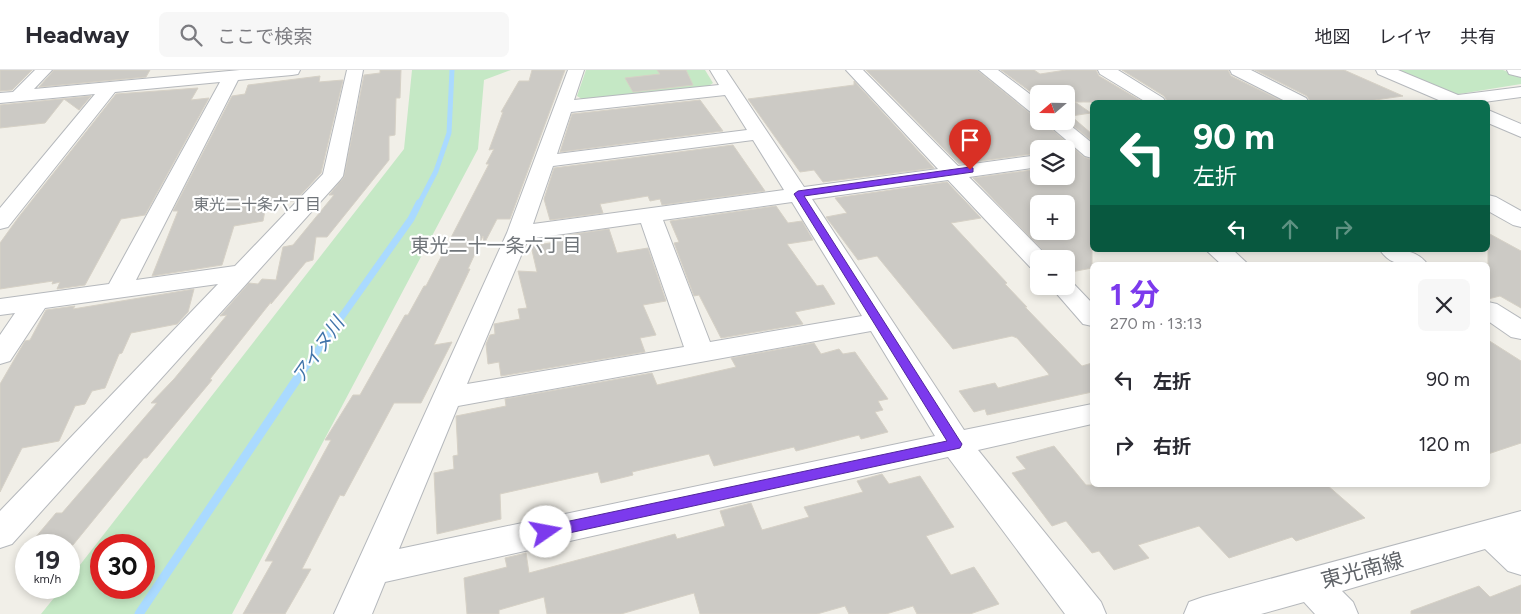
<!DOCTYPE html>
<html lang="ja">
<meta charset="utf-8">
<style>
body{margin:0;font-family:Figtree,"Noto Sans JP",sans-serif;background:#f7f7f7;color:#2b2b33;height:100vh;display:flex;flex-direction:column;font-size:19px;white-space:nowrap}
*{box-sizing:border-box;margin:0}
p{font-size:16px;color:#7c7c81}
.icon{flex:none;width:28px;height:28px;fill:none;stroke:currentColor;stroke-width:2;stroke-linecap:round;stroke-linejoin:round}
.map{position:relative;flex:1;overflow:hidden}
.side{position:absolute;left:1090px;top:192px;width:400px;height:225px;display:flex;flex-direction:column;background:#fff;border-radius:8px;box-shadow:0 2px 8px #0003}
.side>*{flex:none}
.hud{position:absolute;left:1090px;top:30px;width:400px;height:152px;border-radius:8px;box-shadow:0 2px 8px #0003;background:#0b6e4f;color:#fff;overflow:hidden}
.needle{width:32px;rotate:250deg}
.buttons{position:absolute;left:1030px;top:15px;display:grid;gap:10px}
.buttons a{display:grid;place-items:center;width:45px;height:45px;border-radius:8px;background:#fff;box-shadow:0 2px 8px #0003;font-size:25px}
.speed{position:absolute;left:15px;top:464px;display:flex;gap:10px;font-size:25px;font-weight:700;text-align:center}
.speed>*{display:grid;place-content:center;width:65px;height:65px;border-radius:50%;background:#fff;box-shadow:0 2px 8px #0003;line-height:1}
.speed small{font-size:12px;font-weight:400}
.speed .limit{border:8px solid #d22;background:#fff;color:#111}
.pin{position:absolute;display:grid;place-items:center;width:42px;height:42px;color:#fff;margin:-51px -21px;border-radius:50% 50% 50% 0;rotate:-45deg;box-shadow:0 0 5px #0007}
.pin .icon{rotate:45deg}
.me{position:absolute;width:55px;margin:-28px;rotate:78deg;stroke-linejoin:round;filter:drop-shadow(0 0 4px #0008)}
.turn{display:flex;align-items:center;gap:18px;height:105px;padding:0 20px;font-size:22px}
.turn .icon{width:65px;height:65px;stroke-width:2.5}
.turn b{display:block;font-size:35px;line-height:42px}
.lanes{display:flex;align-items:center;height:48px;padding:0 20px;background:#0003;justify-content:center;gap:25px;direction:ltr}
.lanes .off{opacity:.35}
.round{display:grid;place-items:center;flex:none;width:52px;height:52px;border-radius:8px;background:#f7f7f7}
.summary{display:flex;align-items:center;justify-content:space-between;height:85px;padding:0 20px}
h1{font-size:30px;font-weight:700;line-height:38px;color:#7c3aed}
ul{padding:0;list-style:none}
li{display:flex;align-items:center;gap:15px;height:65px;padding:0 20px}
li div{flex:1}
li b{display:block;font-size:19px}
li em{font-style:normal}
header{display:flex;align-items:center;gap:30px;box-sizing:border-box;height:70px;padding:0 25px;background:#fff;border-bottom:1px solid #e1e1e2}
header strong{font-size:24px}
nav{display:flex;gap:28px;margin-inline-start:auto;font-size:18px}
.search{width:350px;height:45px;background:#f7f7f7;display:flex;align-items:center;gap:12px;box-sizing:border-box;padding:0 18px;border-radius:8px;color:#7c7c81;font-size:19px}
.map>svg:first-child{display:block}
.green{fill:#c5e8c5;fill-rule:evenodd}
.lines{fill:none;stroke-linecap:round;stroke-linejoin:round}
.stream-far2{stroke:#aadaff;stroke-width:5}
.stream-far1{stroke:#aadaff;stroke-width:7}
.stream{stroke:#aadaff;stroke-width:9}
.building{fill:#cccac5;stroke:#d6d1c6;fill-rule:evenodd}
.minor-casing{stroke:#b5b8bc;stroke-width:2}
.minor{fill:#fff;fill-rule:evenodd}
.route{fill:#7c3aed;stroke:#51269a}
.labels{text-anchor:middle;dominant-baseline:central;stroke-width:4.5;stroke-linejoin:round;paint-order:stroke}
.far-neighbourhood-label{font-size:16px;fill:#70757a;stroke:#fff}
.neighbourhood-label{font-size:19px;fill:#70757a;stroke:#fff}
.water-label{font-size:19px;font-style:italic;fill:#4174aa;stroke:#fff}
.near-street-label{font-size:21px;fill:#5f6368;stroke:#fff}
</style>
<header>
<strong>Headway</strong>
<div class="search"><svg class="icon" aria-label="search" viewBox="0 0 24 24"><circle cx="10" cy="10" r="6"/><path d="M15 15l6 6"/></svg>ここで検索</div>
<nav><a>地図</a><a>レイヤ</a><a>共有</a></nav>
</header>
<div class="map">
<svg width="1521" height="544" viewBox="0 0 1521 544">
<rect width="100%" height="100%" fill="#f1efe8"/>
<g class="green">
<path d="M412 0H511L484 10 478 79 232 544H41L62 518H69V509L404 79ZM101 475H144V518H101Z"/>
<polygon points="586,0 705,0 713,13 707,17 585,31 577,26"/>
<polygon points="1395,0 1503,0 1521,7 1521,14 1453,25"/>
</g>
<g class="lines">
<polyline class="stream-far2" points="419,134 436,101 449,63 452,0"/>
<polyline class="stream-far1" points="296,311 411,149 419,133"/>
<polyline class="stream" points="139,544 297,309"/>
</g>
<g class="building">
<polygon points="0,0 32,0 12,20 0,21"/>
<polygon points="54,0 150,0 146,7 39,17"/>
<polygon points="380,0 401,0 400,28 396,28 395,65 389,66 389,90 327,167 316,167 313,190 306,192 271,234 271,232 210,309 212,310 147,388 144,388 73,475 29,475 56,443 62,443 157,333 151,333 174,309 227,245 220,246 249,213 258,214 262,209 276,210 283,177 293,175 334,125 329,125 344,107 364,5 380,3"/>
<polygon points="532,0 565,0 510,149 497,149 484,174 483,166 468,199 470,199 434,275 452,272 421,333 394,333 344,426 340,425 302,499 311,499 285,544 243,544 273,491 265,491 331,370 325,370 353,325 360,325 405,245 408,245 424,216 426,216 489,94 486,94 494,79 489,80 503,42 501,42 519,11 529,11"/>
<polygon points="657,0 686,0 693,15 633,22 625,8 660,4"/>
<path d="M866 0H977L1032 45 1039 47V51H1042L1084 87 1092 90V198L1066 203V189H1051L973 108 1039 99V106H1066V79H1039V83L959 94ZM1039 134H1066V161H1039Z"/>
<polygon points="1001,0 1034,0 1040,4 1066,0 1096,0 1099,6 1143,32 1075,32 1091,43 1071,46 1092,64 1092,71 1066,50 1066,24 1039,24 1039,28"/>
<polygon points="1122,0 1228,0 1231,6 1284,32 1168,32 1164,26"/>
<polygon points="1255,0 1344,0 1403,26 1361,32 1311,32 1307,26"/>
<polygon points="320,6 319,12 343,10 321,103 295,131 266,135 263,151 234,156 222,195 152,206 178,141 173,141 232,26 245,24 248,15"/>
<polygon points="854,11 934,98 823,112 814,100 800,102 748,29 854,15"/>
<polygon points="198,18 191,30 209,28 145,145 121,149 85,215 57,219 60,212 52,214 53,211 0,219 0,173 18,148 116,24"/>
<polygon points="91,26 79,40 64,29 45,53 0,58 0,35"/>
<polygon points="700,30 723,61 560,82 572,44"/>
<polygon points="733,75 765,121 662,135 660,129 650,131 648,126 600,134 603,143 550,150 544,129 554,98"/>
<polygon points="947,112 981,148 951,153 1007,213 1005,214 1027,237 1025,237 1082,296 1092,293 1092,322 987,345 985,339 974,342 959,321 995,313 998,318 1049,305 1048,303 1017,268 1012,266 953,279 877,186 858,190 826,147 847,143 835,128"/>
<polygon points="776,136 788,153 802,151 813,170 787,174 817,216 823,215 835,234 795,242 803,254 721,268 699,225 694,226 674,173 679,172 670,151"/>
<polygon points="609,159 617,183 648,178 666,231 643,235 656,265 640,268 645,282 501,306 499,292 488,294 486,274 490,265 495,264 494,254 520,249 518,239 527,238 518,201 537,202 531,176 556,172 554,167"/>
<polygon points="1488,163 1521,181 1521,238 1500,226 1488,229"/>
<polygon points="194,219 188,242 177,254 131,263 122,283 119,284 105,318 92,321 85,334 75,336 59,371 22,378 0,422 0,314 25,271 30,270 46,240 75,236 73,239"/>
<polygon points="1488,270 1521,291 1521,373 1488,384"/>
<polygon points="814,273 821,284 839,279 843,284 855,282 888,329 878,331 883,340 875,342 888,362 861,369 859,365 796,381 794,377 714,396 709,384 632,402 633,405 601,413 598,402 500,424 501,449 437,464 434,403 454,399 453,386 458,385 456,346 506,336 505,329 652,303 657,315 736,297 731,288"/>
<polygon points="1054,376 1086,415 1327,415 1365,448 1296,471 1292,467 1229,488 1199,456 1138,475 1149,488 1114,500 1099,481 1092,483 1066,451 1052,456 1012,403 1026,399 1016,387"/>
<polygon points="882,404 889,414 920,406 954,457 926,466 951,505 974,497 999,534 970,544 917,544 913,536 886,544 849,544 845,536 817,544 700,544 694,523 621,544 547,544 544,527 499,540 499,544 467,544 464,508 507,497 505,488 526,483 529,503 675,464 677,469 725,456 720,441 751,433 762,460 809,447 804,437 863,422 857,411"/>
<polygon points="1521,515 1521,544 1411,544 1411,541 1479,516 1490,527"/>
</g>
<g class="lines">
<defs>
<g id="minor">
<polygon points="35,0 52,0 34,19 240,0 300,0 298,4 292,5 238,10 136,210 235,196 323,104 347,0 363,0 343,106 340,110 12,474 0,478 0,441 218,214 45,238 10,291 0,294 0,265 15,243 0,245 0,229 109,214 220,12 115,22 8,157 0,159 0,138 95,24 0,33 0,23 13,22"/>
<path d="M568 0H584L574 30 719 15 710 0H726L804 117 938 99 846 0H863L958 96 1039 85V97L969 107 1048 187 1049 189H1039V199L1030 197 948 110 812 129 964 360 1092 334V354L978 380 1101 532 1106 544H1065L948 387 385 512 372 544H334L507 163ZM725 25 747 60 557 84 571 42ZM753 70 784 120 533 154 553 96ZM792 132 862 246 710 272 663 150ZM641 153 684 277 467 314 528 169ZM871 261 935 366 399 479 458 336Z"/>
<polygon points="979,0 998,0 1039,31 1039,45 1033,44"/>
<polygon points="1098,0 1118,0 1163,28 1166,32 1146,32 1100,4"/>
<polygon points="1230,0 1251,0 1306,28 1309,32 1287,32 1232,4"/>
<polygon points="1376,0 1398,0 1458,25 1521,17 1521,27 1484,32 1440,32 1441,31 1378,4"/>
<polygon points="1507,0 1521,0 1521,7 1509,4"/>
<polygon points="1488,40 1521,54 1521,67 1488,53"/>
<polygon points="1044,51 1065,51 1092,73 1092,88 1085,86"/>
<polygon points="1488,125 1496,127 1521,141 1521,157 1513,155 1488,141"/>
<polygon points="1206,180 1233,180 1249,195 1222,195"/>
<path d="M1380 180C1399 180 1416 178 1428 195 1409 195 1392 198 1380 180Z"/>
<polygon points="1066,209 1071,211 1092,233 1092,256 1083,254 1050,216 1066,216"/>
<polygon points="1488,232 1497,234 1521,249 1521,269 1511,267 1488,251"/>
<polygon points="1521,441 1521,505 1508,501 1485,479 1342,521 1353,532 1358,544 1315,544 1304,532 1261,544 1184,544 1189,532 1203,527"/>
</g>
</defs>
<use href="#minor" class="minor-casing"/>
<use href="#minor" class="minor"/>
</g>
<polygon class="route" points="970,97 973,98 973,102 804,126 960,371 962,374 960,378 546,468 541,466 539,462 541,458 546,456 947,371 794,124 798,121"/>
<g class="labels">
<g class="far-neighbourhood-label">
<text x="257" y="134">東光二十条六丁目</text>
</g>
<g class="neighbourhood-label">
<text x="496" y="175">東光二十一条六丁目</text>
</g>
<g class="water-label">
<text transform="translate(318 280) rotate(-55)">アイヌ川</text>
</g>
<g class="near-street-label">
<text transform="translate(1362 500) rotate(-15)">東光南線</text>
</g>
</g>
</svg>
<div class="buttons">
<a><svg class="needle" viewBox="-14 -14 28 28"><path d="M0-13l5 13h-10z" fill="#e53935"/><path d="M0 13l5-13h-10z" fill="#7c7c81"/></svg></a>
<a><svg class="icon" aria-label="layers" viewBox="0 0 24 24"><path d="M12 4l9 5-9 5-9-5zM3 14l9 5 9-5"/></svg></a>
<a>+</a>
<a>−</a>
</div>
<div class="speed"><div>19<small>km/h</small></div><div class="limit">30</div></div>
<div class="pin" style="left:970px;top:100px;background:#d93025"><svg class="icon" aria-label="arrive" viewBox="0 0 24 24"><path d="M6 21V4h12l-3 4 3 4H6"/></svg></div>
<svg class="me" style="left:546px;top:462px" viewBox="-20 -20 40 40"><circle r="19" fill="#fff"/><path d="M0-13L10 11 0 6-10 11z" fill="#7c3aed"/></svg>
<div class="hud">
<div class="turn"><svg class="icon" aria-label="left" viewBox="0 0 24 24"><path d="M17 20v-9H6M10 6l-5 5 5 5"/></svg><div><b>90 m</b>左折</div></div>
<div class="lanes"><svg class="icon" aria-label="left" viewBox="0 0 24 24"><path d="M17 20v-9H6M10 6l-5 5 5 5"/></svg><svg class="icon off" aria-label="ahead" viewBox="0 0 24 24"><path d="M12 20V5M6 11l6-6 6 6"/></svg><svg class="icon off" aria-label="right" viewBox="0 0 24 24"><path d="M7 20v-9h11M14 6l5 5-5 5"/></svg></div>
</div>
<section class="side">
<div class="summary"><div><h1>1 分</h1><p>270 m · 13:13</p></div><a class="round"><svg class="icon" aria-label="close" viewBox="0 0 24 24"><path d="M6 6l12 12M18 6L6 18"/></svg></a></div>
<ul>
<li><svg class="icon" aria-label="left" viewBox="0 0 24 24"><path d="M17 20v-9H6M10 6l-5 5 5 5"/></svg><div><b>左折</b></div><em>90 m</em></li>
<li><svg class="icon" aria-label="right" viewBox="0 0 24 24"><path d="M7 20v-9h11M14 6l5 5-5 5"/></svg><div><b>右折</b></div><em>120 m</em></li>
</ul>
</section>
</div>
